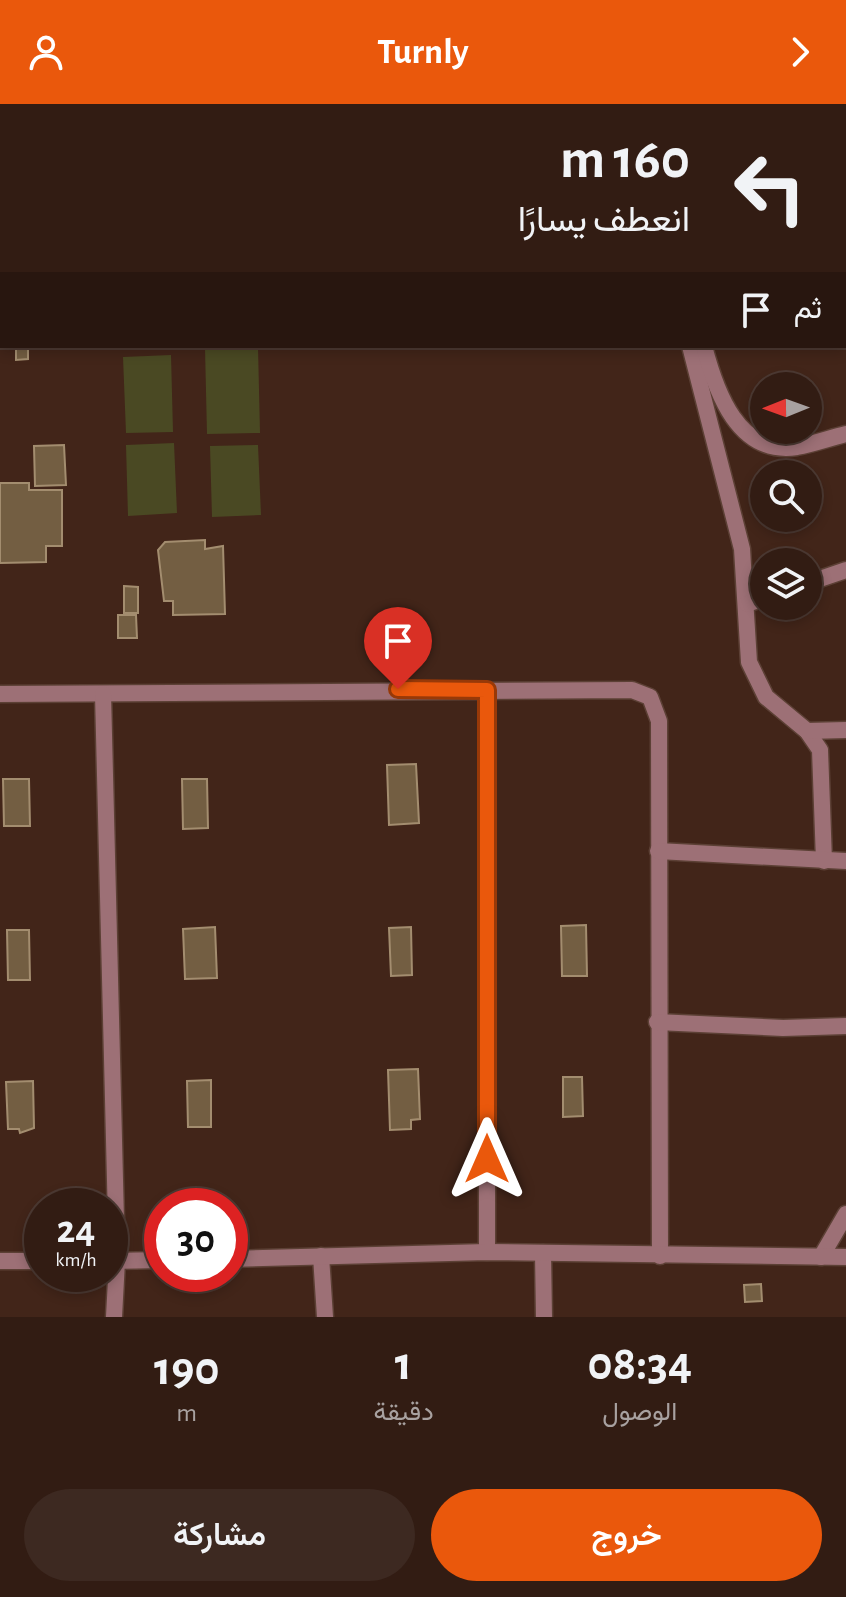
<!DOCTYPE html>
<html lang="ar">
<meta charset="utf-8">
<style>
body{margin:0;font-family:"Alegreya Sans",Vazirmatn,sans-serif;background:#3d2921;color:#f1f3f6;direction:rtl;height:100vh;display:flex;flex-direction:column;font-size:30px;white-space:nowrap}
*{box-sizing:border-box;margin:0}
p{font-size:26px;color:#a8a1a0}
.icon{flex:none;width:44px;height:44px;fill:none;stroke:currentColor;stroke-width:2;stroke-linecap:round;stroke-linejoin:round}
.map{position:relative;height:1213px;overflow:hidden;direction:ltr}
.side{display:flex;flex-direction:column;background:#321c13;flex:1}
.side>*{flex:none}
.hud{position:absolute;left:0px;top:0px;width:846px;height:244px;box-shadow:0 4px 12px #0003,0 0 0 2px #4d3a33;direction:rtl;background:#321c13;color:#f1f3f6;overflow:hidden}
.needle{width:52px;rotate:269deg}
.fabs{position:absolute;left:750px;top:268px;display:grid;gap:16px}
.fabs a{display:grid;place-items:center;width:72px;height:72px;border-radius:50%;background:#321c13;box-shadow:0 4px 12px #0003,0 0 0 2px #4d3a33;font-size:40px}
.speed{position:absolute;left:24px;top:1084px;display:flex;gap:16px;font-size:40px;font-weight:700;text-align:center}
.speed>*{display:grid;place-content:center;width:104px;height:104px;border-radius:50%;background:#321c13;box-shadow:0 4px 12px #0003,0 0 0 2px #4d3a33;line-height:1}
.speed small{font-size:20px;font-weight:400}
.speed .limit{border:12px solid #d22;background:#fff;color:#111}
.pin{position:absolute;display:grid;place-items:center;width:68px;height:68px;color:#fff;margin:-82px -34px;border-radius:50% 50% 50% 0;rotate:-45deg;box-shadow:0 0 8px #0007}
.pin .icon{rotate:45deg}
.me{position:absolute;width:88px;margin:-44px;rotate:0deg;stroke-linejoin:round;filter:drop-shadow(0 0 6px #0008)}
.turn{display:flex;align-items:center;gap:28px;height:168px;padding:0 24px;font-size:36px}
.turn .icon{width:104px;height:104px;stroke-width:2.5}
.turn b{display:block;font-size:56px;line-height:68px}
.then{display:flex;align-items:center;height:76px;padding:0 24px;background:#0003;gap:16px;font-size:30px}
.eta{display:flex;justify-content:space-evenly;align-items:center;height:136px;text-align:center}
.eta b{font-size:48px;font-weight:600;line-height:56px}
.button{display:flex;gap:16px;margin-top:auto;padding:16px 24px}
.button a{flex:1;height:92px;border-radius:48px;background:#ea580c;color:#fff;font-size:32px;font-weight:600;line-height:92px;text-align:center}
.button a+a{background:#3d2921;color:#f1f3f6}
header{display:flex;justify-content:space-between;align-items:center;height:104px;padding:0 24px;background:#ea580c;color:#fff;font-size:36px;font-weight:600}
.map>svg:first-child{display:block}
.green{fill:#4a4923}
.building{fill:#735e42;stroke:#a38d6f;stroke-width:2}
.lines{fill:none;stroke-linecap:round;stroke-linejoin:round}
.street-casing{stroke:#5c4035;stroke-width:19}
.street{stroke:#9d7076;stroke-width:16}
.route-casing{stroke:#983908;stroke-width:20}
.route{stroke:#ea580c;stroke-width:14}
</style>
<header><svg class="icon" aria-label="forward" viewBox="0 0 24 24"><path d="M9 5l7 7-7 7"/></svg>Turnly<svg class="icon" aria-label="person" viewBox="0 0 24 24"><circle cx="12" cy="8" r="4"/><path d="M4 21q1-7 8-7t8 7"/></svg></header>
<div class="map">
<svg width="846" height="1213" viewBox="0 0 846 1213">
<rect width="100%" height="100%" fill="#422519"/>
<g class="green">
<polygon points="258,243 260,329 207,330 205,244"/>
<polygon points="171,251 173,328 126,329 123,253"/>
<polygon points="174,339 177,409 128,412 126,341"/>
<polygon points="258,341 261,411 212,413 210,342"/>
</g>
<g class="building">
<polygon points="0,182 2,182 0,240"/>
<polygon points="16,242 28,242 28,255 16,256"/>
<polygon points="64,341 66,381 35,382 34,342"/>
<polygon points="0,379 29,379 29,386 62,386 62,442 46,442 46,458 0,459"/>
<polygon points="205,436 205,445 223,442 225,510 173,511 173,497 164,497 158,446 165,438"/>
<polygon points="124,482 138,483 138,509 124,509"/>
<polygon points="118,511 136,511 137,534 118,534"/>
<polygon points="416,660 419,719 389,721 387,661"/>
<polygon points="3,675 29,675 30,722 4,722"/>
<polygon points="182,675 207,675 208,724 183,725"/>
<polygon points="586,821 587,872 562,872 561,822"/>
<polygon points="215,823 217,874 185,875 183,825"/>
<polygon points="411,823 412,871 391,872 389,824"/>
<polygon points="7,826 29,826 30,876 8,876"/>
<polygon points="418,965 420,1015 411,1016 411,1025 390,1026 388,966"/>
<polygon points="563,973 582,973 583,1012 563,1013"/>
<polygon points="211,976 211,1023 188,1023 187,977"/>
<polygon points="33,977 34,1024 20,1029 19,1025 8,1025 6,978"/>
<polygon points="761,1180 762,1197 745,1198 744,1181"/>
</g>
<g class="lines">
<defs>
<g id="street">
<polyline points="621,0 625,2"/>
<polyline points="844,8 846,8"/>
<polyline points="844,201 846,208"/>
<polyline points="690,242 742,445 749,558 766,593 807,627 820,646 824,757"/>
<path d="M704 242C716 288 738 352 797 343 813 340 830 334 846 330"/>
<polyline points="808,479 846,466"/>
<polyline points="747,500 764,494"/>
<polyline points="487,586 487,1148"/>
<polyline points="0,590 632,586 650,593 659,617 660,1152"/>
<polyline points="103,590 117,1157 114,1213"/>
<polyline points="807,627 846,626"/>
<polyline points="658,747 846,757"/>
<polyline points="657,918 783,924 846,922"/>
<polyline points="543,1149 544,1213"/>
<polyline points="321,1152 325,1213"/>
<polyline points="821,1153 846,1110"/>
<polyline points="230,1155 487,1148 846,1153"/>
<polyline points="0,1157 42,1157"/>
<polyline points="110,1157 162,1156"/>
</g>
</defs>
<use href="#street" class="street-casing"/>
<use href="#street" class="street"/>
</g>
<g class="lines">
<defs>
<polyline id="route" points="398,585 487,586 487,1055"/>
</defs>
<use href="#route" class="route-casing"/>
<use href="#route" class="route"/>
</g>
</svg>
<div class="fabs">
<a><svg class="needle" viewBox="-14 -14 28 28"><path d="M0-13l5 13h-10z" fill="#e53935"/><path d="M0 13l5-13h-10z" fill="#a8a1a0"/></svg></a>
<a><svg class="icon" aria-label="search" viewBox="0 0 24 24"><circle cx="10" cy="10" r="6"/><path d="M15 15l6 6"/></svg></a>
<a><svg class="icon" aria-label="layers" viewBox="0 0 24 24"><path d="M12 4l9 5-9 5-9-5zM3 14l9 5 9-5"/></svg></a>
</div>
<div class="speed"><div>24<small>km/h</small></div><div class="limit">30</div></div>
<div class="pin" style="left:398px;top:585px;background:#d93025"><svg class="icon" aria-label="arrive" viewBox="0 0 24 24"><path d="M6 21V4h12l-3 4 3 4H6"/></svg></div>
<svg class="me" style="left:487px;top:1055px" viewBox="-20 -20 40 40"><path d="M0-17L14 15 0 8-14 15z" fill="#ea580c" stroke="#fff" stroke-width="4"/></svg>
<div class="hud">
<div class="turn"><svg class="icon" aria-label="left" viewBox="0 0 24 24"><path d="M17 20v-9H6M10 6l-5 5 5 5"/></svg><div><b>160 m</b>انعطف يسارًا</div></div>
<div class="then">ثم<svg class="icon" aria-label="arrive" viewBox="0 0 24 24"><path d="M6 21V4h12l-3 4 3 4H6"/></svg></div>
</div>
</div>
<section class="side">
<div class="eta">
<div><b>08:34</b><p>الوصول</p></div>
<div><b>1</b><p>دقيقة</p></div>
<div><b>190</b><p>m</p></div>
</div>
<div class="button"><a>خروج</a><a>مشاركة</a></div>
</section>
